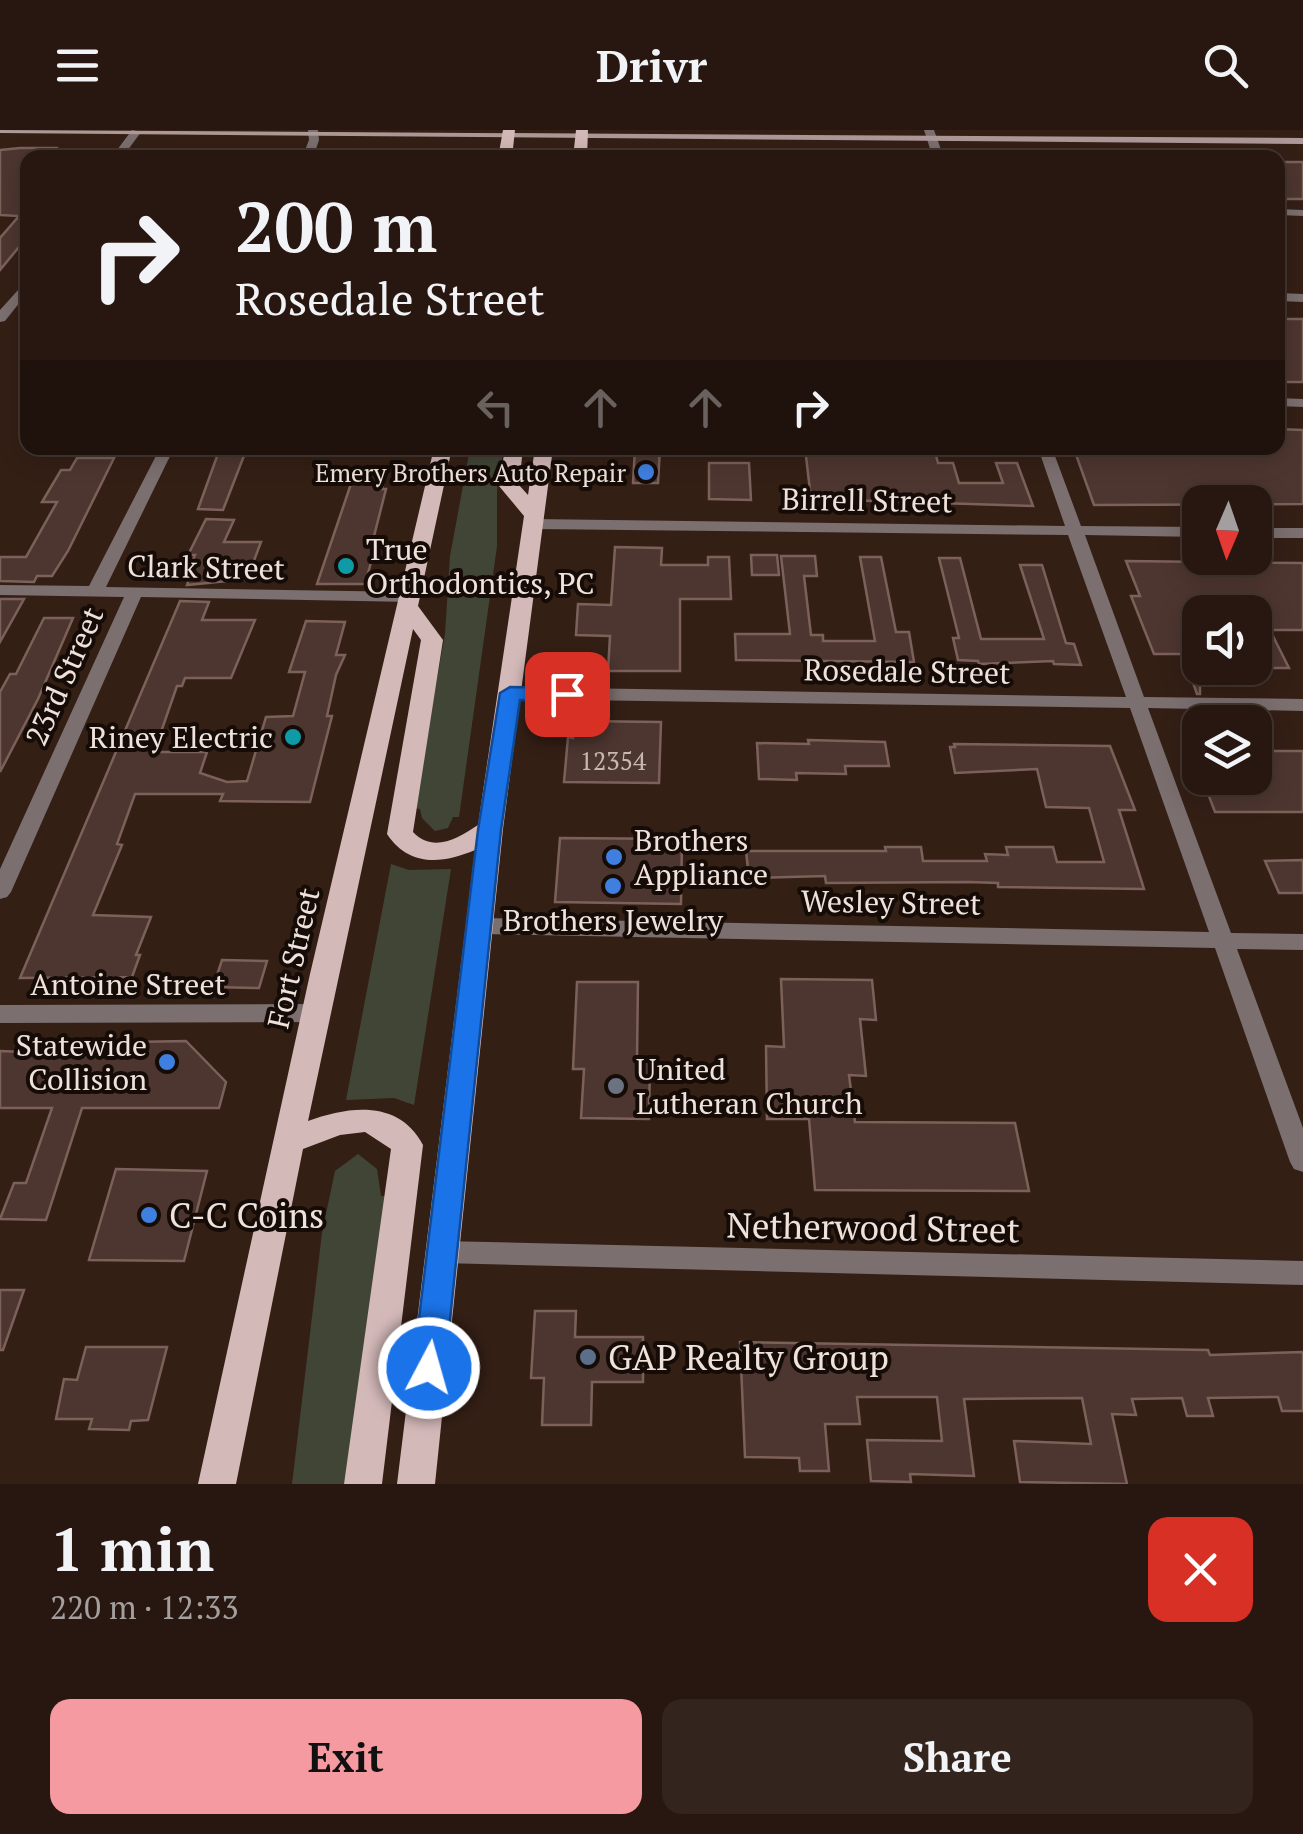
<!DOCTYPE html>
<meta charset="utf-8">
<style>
body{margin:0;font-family:"PT Serif",serif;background:#33241e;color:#f1f3f6;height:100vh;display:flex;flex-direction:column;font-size:38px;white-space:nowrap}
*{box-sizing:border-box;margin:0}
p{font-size:32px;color:#a49f9f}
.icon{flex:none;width:55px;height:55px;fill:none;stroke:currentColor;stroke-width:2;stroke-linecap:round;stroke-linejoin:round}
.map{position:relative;height:1354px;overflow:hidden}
.sheet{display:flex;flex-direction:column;background:#271710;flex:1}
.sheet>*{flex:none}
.banner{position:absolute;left:20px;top:20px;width:1265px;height:305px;border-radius:20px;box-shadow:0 5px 25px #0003,0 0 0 2px #433630;background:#271710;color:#f1f3f6;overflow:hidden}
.needle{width:65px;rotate:182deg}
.tools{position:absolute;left:1182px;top:355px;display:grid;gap:20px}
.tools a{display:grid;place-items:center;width:90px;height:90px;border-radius:20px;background:#271710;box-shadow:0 5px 25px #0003,0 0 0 2px #433630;font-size:50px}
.pin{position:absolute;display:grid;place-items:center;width:85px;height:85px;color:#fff;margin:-42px;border-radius:20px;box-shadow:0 5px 15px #0006}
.me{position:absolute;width:110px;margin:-55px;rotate:6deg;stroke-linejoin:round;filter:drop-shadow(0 0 8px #0008)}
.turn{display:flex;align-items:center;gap:35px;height:210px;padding:0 50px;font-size:45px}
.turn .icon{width:130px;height:130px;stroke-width:2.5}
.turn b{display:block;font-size:70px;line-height:85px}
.lanes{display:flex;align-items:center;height:95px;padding:0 50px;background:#0003;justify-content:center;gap:50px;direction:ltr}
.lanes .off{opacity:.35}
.round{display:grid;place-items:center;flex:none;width:105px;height:105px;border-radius:20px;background:#33241e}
.head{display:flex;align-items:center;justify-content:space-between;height:170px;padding:0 50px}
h1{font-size:60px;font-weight:800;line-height:75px}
.action{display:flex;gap:20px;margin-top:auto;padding:20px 50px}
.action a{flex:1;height:115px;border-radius:20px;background:#f49aa0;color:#111;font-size:40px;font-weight:800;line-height:115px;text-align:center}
.action a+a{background:#33241e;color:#f1f3f6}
header{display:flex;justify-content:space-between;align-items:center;height:130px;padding:0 50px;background:#271710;font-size:45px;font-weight:800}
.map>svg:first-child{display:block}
.green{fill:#414535}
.building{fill:#4e3630;stroke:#7c615b;stroke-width:2.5}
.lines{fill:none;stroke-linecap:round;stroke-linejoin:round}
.minor{fill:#7c6f6f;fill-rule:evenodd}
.secondary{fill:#ae9999;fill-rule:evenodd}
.primary{fill:#d4b9b9;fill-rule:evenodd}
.route{fill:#1a73e8;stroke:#114b97;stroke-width:2.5}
.shop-dot{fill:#3f7fe0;stroke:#150c07;stroke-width:4}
.culture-dot{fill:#0f9aa8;stroke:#150c07;stroke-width:4}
.worship-dot{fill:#6b7280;stroke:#150c07;stroke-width:4}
.service-dot{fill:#5c6f8a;stroke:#150c07;stroke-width:4}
.labels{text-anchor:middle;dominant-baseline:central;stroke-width:8;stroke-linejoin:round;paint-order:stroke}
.far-poi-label{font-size:25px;fill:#f0e2db;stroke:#150c07;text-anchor:end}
.number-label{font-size:25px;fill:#c8b7b0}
.street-label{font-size:30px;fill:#f0e2db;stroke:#150c07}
.poi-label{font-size:30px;fill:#f0e2db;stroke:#150c07;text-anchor:start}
.near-poi-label{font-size:35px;fill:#f0e2db;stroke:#150c07;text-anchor:start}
.near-street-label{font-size:35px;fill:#f0e2db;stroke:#150c07}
</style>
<header><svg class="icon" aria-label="menu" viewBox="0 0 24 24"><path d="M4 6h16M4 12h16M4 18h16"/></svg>Drivr<svg class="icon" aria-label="search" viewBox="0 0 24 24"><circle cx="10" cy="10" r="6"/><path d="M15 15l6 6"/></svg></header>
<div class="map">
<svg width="1303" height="1354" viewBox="0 0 1303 1354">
<rect width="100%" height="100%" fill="#341f15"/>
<g class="green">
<polygon points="470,318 504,318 497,359 497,416 459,687 453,687 448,698 435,701 422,688 420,679 414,678 445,504 450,426"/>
<polygon points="391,734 409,740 451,739 414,975 394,968 346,970"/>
<polygon points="358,1024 377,1039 381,1066 390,1066 344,1354 292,1354 322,1103 335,1041"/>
</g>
<g class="building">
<polygon points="20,18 56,18 47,28 28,28 28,106 0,140 0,108 19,86 0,85 0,20"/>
<polygon points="1278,32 1303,32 1303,69 1283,69 1278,62"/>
<rect x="1278" y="189" width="25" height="63"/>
<polygon points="1278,299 1303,300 1303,374 1094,375 1074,319 1278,320"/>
<polygon points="220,318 247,318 223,380 198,379"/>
<polygon points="635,318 660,318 658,353 633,353"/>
<polygon points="805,318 934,318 938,333 953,333 959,353 1003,353 996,333 1017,333 1033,376 811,369"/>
<polygon points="77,328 114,328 68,421 52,446 37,446 34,452 0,451 0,427 26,427 57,372 42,372 61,340 70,340"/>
<polygon points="709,333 749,333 751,370 709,369"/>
<polygon points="356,339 387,339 382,359 386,359 371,418 375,418 365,454 317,454"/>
<polygon points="206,389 234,390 224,412 261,412 247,449 187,455 189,449 185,449 195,425 188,425"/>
<polygon points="615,417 662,418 661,435 708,435 708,427 729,427 731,469 680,469 680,541 608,541 610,506 576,505 578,474 611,475"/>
<polygon points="751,425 777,425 779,445 752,445"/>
<polygon points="781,426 815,426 817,446 804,446 811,505 823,505 823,511 875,511 860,427 881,427 896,502 909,502 914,532 736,530 735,504 790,504"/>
<polygon points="939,428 960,428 981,509 1044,509 1020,435 1042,435 1066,513 1074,514 1081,535 1054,534 1053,531 979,534 978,531 958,530 953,508 959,508"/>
<polygon points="1126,431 1303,433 1303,500 1270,500 1289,538 1255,538 1255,478 1200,477 1200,564 1197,564 1183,524 1154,524 1131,466 1140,466"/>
<polygon points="0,469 24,469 0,512"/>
<polygon points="180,471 209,472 202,490 255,490 231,548 185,548 182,556 177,556 154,622 207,622 200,643 227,652 247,651 266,587 293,586 305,542 289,542 306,491 345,492 336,525 345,525 336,545 327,586 332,586 310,672 220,671 223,664 135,664 117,714 122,715 93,785 151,787 136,825 140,825 132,847 20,848"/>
<polygon points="44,488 73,488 38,569 0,642 0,562 10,544 16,544"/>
<polygon points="580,591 661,592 659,653 564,652 568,607 573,608 574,596"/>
<polygon points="808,610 885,612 889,636 845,636 846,644 796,643 797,650 759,649 757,613 809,614"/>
<polygon points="954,614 1110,616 1135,680 1119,680 1144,759 998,757 998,753 968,752 826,753 825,746 749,748 746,721 886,721 885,717 921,717 923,731 987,731 985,724 1008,725 1006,717 1053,717 1057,732 1104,732 1089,678 1046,677 1037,639 955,643 950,617 955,617"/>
<polygon points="1255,621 1303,621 1303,682 1215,682 1202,648 1255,648"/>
<polygon points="560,708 682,709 681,774 555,772"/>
<polygon points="1303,730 1303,763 1279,763 1265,731"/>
<polygon points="222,830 267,831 259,858 213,857"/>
<polygon points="781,849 872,850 876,890 860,889 866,946 849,945 855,992 1015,993 1029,1061 815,1060 809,989 767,989 766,916 784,917"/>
<polygon points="577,852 638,852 637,930 650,930 649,989 581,988 584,939 573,939"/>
<polygon points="186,911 226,952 219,978 82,978 46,1090 0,1089 14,1053 26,1053 52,978 0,978 0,921 67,924 69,917 132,917 134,912"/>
<polygon points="116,1039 207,1041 184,1131 89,1130"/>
<polygon points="0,1160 24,1160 3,1220 0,1220"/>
<polygon points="535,1181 576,1181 575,1207 643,1207 643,1252 592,1252 591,1295 542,1295 544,1248 531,1248"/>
<polygon points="740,1212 1208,1220 1210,1225 1303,1222 1303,1281 1282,1281 1278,1267 1208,1268 1213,1286 1187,1286 1182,1268 1132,1269 1136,1285 1112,1284 1127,1354 1020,1352 1014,1311 1091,1314 1082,1268 964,1269 974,1346 910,1344 911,1352 871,1351 867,1310 942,1311 937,1267 857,1267 860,1294 825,1294 829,1341 800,1341 799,1328 745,1327"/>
<polygon points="86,1217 167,1217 148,1290 131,1291 129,1300 89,1299 92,1289 56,1289 64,1249 77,1250"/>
</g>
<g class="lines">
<g class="minor">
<polygon points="132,0 141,2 122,28 111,28"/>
<polygon points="308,0 318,0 319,10 313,28 302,28 309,10"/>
<polygon points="924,0 934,0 944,28 933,28"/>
<polygon points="1278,79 1303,80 1303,86 1278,85"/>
<polygon points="28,149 28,162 5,191 0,192 0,180"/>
<polygon points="1278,163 1303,164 1303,172 1278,171"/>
<polygon points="1278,268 1303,269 1303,277 1278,276"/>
<polygon points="160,318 174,318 106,457 412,462 421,467 412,472 141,467 11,762 7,767 0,769 0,739 124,467 0,465 0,455 89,456"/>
<polygon points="1038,318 1052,318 1081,396 1200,397 1200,407 1085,405 1144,567 1303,569 1303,581 1148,578 1231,803 1303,804 1303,820 1237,819 1303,998 1303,1042 1294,1039 1290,1032 1215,818 478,804 470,801 467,796 470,791 478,788 1209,802 1130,578 510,569 501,563 510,557 1126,567 1068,405 534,399 526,394 534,389 1065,396"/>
<rect x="1255" y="398" width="48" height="10"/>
<polygon points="316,874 324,877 327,883 324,889 316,892 0,893 0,875"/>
<polygon points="442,1111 1303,1131 1303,1155 442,1133 433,1130 429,1122 433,1114"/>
</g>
<polygon class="secondary" points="0,0 1303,8 1303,14 0,3"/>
<g class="primary">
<polygon points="503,0 515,0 512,28 498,28"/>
<polygon points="576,0 588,0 587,28 573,28"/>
<path d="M434 318H452L418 476 443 510 413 702C433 723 457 709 478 695L524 386 499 356 505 318H523L519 355 528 365 535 318H553L503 699 435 1354H397L475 720C442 734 409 737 387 704L421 510 413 499 308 991C349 976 399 969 423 1015L382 1354H344L391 1019 365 1002 340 1005 303 1019 236 1354H198L310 844Z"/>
</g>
</g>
<polygon class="route" points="510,557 567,558 577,564 567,570 520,570 501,700 445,1238 440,1248 429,1253 418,1248 413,1238 478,700 500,563"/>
<g class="shop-dot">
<circle cx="646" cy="342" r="10"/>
<circle cx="614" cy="727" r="10"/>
<circle cx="613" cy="756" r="10"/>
<circle cx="167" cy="932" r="10"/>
<circle cx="149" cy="1085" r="10"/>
</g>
<g class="culture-dot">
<circle cx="346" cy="436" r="10"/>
<circle cx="293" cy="607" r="10"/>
</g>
<circle class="worship-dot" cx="616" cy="956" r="10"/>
<circle class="service-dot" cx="588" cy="1227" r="10"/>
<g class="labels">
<g class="far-poi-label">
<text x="626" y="342">Emery Brothers Auto Repair</text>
</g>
<g class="number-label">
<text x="613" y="630">12354</text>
</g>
<g class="street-label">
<text transform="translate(867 370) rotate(1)">Birrell Street</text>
<text transform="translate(206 437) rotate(1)">Clark Street</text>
<text transform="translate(907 541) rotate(1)">Rosedale Street</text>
<text transform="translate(64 546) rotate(-66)">23rd Street</text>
<text transform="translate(891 772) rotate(1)">Wesley Street</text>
<text transform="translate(293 828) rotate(-77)">Fort Street</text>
<text x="128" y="854">Antoine Street</text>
</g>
<g class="poi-label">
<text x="366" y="419">True<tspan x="366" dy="34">Orthodontics, PC</tspan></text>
<text x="273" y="607" text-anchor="end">Riney Electric</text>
<text x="634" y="710">Brothers<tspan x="634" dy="34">Appliance</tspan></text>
<text x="613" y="790" text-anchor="middle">Brothers Jewelry</text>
<text x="147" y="915" text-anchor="end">Statewide<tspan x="147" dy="34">Collision</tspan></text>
<text x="636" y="939">United<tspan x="636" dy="34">Lutheran Church</tspan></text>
</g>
<g class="near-poi-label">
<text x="169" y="1085">C-C Coins</text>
<text x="608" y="1227">GAP Realty Group</text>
</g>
<g class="near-street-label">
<text transform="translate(873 1097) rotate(1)">Netherwood Street</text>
</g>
</g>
</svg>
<div class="tools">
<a><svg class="needle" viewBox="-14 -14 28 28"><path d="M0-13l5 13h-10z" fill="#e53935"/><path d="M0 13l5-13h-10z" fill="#a49f9f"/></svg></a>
<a><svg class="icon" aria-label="sound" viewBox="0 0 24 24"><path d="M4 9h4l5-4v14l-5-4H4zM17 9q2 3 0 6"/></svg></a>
<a><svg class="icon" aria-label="layers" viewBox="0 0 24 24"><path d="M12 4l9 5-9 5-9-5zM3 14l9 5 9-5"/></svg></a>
</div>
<div class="pin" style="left:567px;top:564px;background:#d93025"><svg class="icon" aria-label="arrive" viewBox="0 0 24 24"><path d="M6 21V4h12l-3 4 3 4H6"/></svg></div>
<svg class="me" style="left:429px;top:1238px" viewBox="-20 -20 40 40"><circle r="17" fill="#1a73e8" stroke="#fff" stroke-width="3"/><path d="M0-11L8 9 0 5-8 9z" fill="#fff"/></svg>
<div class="banner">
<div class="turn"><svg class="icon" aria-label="right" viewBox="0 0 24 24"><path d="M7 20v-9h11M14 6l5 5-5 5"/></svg><div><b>200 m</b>Rosedale Street</div></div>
<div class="lanes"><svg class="icon off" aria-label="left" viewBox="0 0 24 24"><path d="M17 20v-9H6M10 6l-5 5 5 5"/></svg><svg class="icon off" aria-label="ahead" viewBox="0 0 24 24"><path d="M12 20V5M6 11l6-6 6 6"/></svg><svg class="icon off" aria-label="ahead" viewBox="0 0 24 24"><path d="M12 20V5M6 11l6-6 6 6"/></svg><svg class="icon" aria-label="right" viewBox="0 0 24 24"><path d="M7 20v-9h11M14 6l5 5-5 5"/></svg></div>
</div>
</div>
<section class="sheet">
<div class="head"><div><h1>1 min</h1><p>220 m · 12:33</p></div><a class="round" style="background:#d93025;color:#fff"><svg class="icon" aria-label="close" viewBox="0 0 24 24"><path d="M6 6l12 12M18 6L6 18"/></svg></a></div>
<div class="action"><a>Exit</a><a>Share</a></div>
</section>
